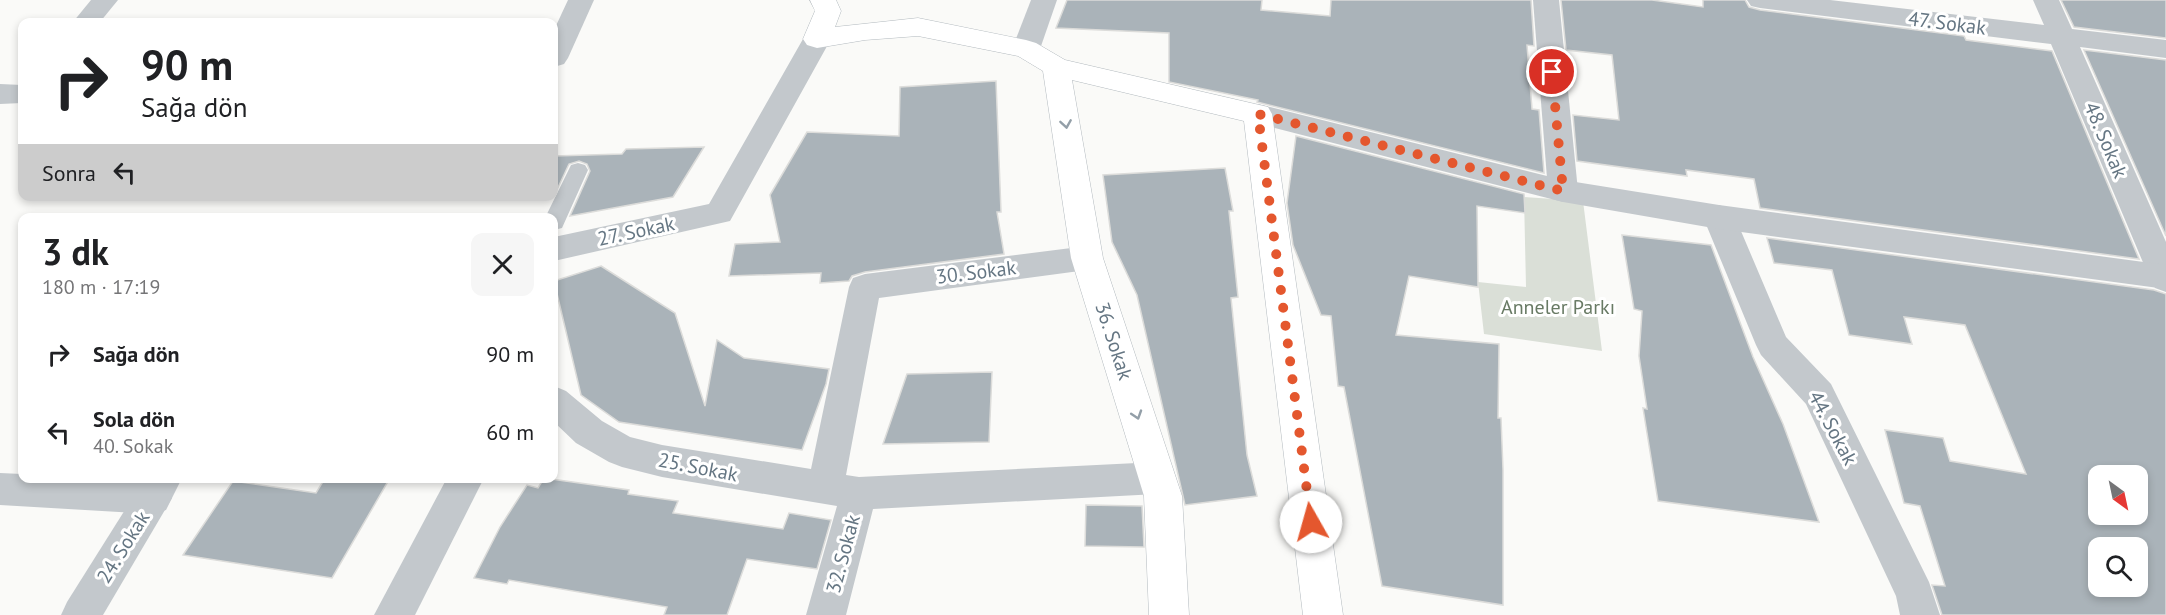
<!DOCTYPE html>
<html lang="tr">
<meta charset="utf-8">
<style>
body{margin:0;font-family:"PT Sans",sans-serif;background:#f6f6f6;color:#202124;height:100vh;display:flex;flex-direction:column;font-size:22px;white-space:nowrap}
*{box-sizing:border-box;margin:0}
p{font-size:20px;color:#757577}
.icon{flex:none;width:33px;height:33px;fill:none;stroke:currentColor;stroke-width:2;stroke-linecap:round;stroke-linejoin:round}
.map{position:relative;flex:1;overflow:hidden}
.drawer{position:absolute;left:18px;top:213px;width:540px;height:270px;display:flex;flex-direction:column;background:#fff;border-radius:12px;box-shadow:0 3px 9px #0003}
.drawer>*{flex:none}
.top-card{position:absolute;left:18px;top:18px;width:540px;height:183px;border-radius:12px;box-shadow:0 3px 9px #0003;background:#fff;color:#202124;overflow:hidden}
.needle{width:39px;rotate:147deg}
.buttons{position:absolute;left:2088px;top:465px;display:grid;gap:12px}
.buttons a{display:grid;place-items:center;width:60px;height:60px;border-radius:12px;background:#fff;box-shadow:0 3px 9px #0003;font-size:30px}
.pin{position:absolute;display:grid;place-items:center;width:51px;height:51px;color:#fff;margin:-26px;border:3px solid #fff;border-radius:50%;box-shadow:0 2px 6px #0007}
.me{position:absolute;width:66px;margin:-33px;rotate:353deg;stroke-linejoin:round;filter:drop-shadow(0 0 4px #0008)}
.turn{display:flex;align-items:center;gap:21px;height:126px;padding:0 24px;font-size:27px}
.turn .icon{width:78px;height:78px;stroke-width:2.5}
.turn b{display:block;font-size:42px;line-height:51px}
.then{display:flex;align-items:center;height:57px;padding:0 24px;background:#0003;gap:12px;font-size:22px}
.round{display:grid;place-items:center;flex:none;width:63px;height:63px;border-radius:12px;background:#f6f6f6}
.overview{display:flex;align-items:center;justify-content:space-between;height:102px;padding:0 24px}
h1{font-size:36px;font-weight:700;line-height:45px}
ul{padding:0;list-style:none}
li{display:flex;align-items:center;gap:18px;height:78px;padding:0 24px}
li div{flex:1}
li b{display:block;font-size:22px}
li em{font-style:normal}
.map>svg:first-child{display:block}
.green{fill:#dadfd7}
.building{fill:#aab3b9;stroke:#dcdcda;stroke-width:1.5;fill-rule:evenodd}
.lines{fill:none;stroke-linecap:round;stroke-linejoin:round}
.secondary-casing{stroke:#b3babf;stroke-width:1}
.service{fill:#c3c8cc;fill-rule:evenodd}
.pedestrian{fill:#c3c8cc;fill-rule:evenodd}
.minor{fill:#c3c8cc;fill-rule:evenodd}
.tertiary{fill:#c3c8cc;fill-rule:evenodd}
.secondary{fill:#fff;fill-rule:evenodd}
.oneway{stroke:#939fa8}
.route{stroke:#e4572e;stroke-width:10;stroke-dasharray:0 18}
.labels{text-anchor:middle;dominant-baseline:central;stroke-width:6;stroke-linejoin:round;paint-order:stroke}
.street-label{font-size:20px;fill:#657683;stroke:#fff}
.park-label{font-size:20px;fill:#687a64;stroke:#fff}
</style>
<div class="map">
<svg width="2166" height="615" viewBox="0 0 2166 615">
<rect width="100%" height="100%" fill="#fafaf8"/>
<polygon class="green" points="1524,197 1583,201 1602,351 1484,334 1478,282 1526,287"/>
<g class="building">
<polygon points="1067,0 1262,0 1261,10 1330,16 1331,0 1531,0 1534,46 1527,45 1532,109 1539,110 1544,173 1257,102 1258,100 1169,82 1169,33 1056,28"/>
<polygon points="1561,0 1652,0 1703,7 1703,0 1745,0 1749,7 1760,10 1964,36 1966,40 2052,51 2139,259 1760,208 1754,179 1686,170 1687,176 1577,161 1573,115 1619,120 1612,55 1566,50"/>
<polygon points="2061,0 2166,0 2166,38 2074,27"/>
<polygon points="2084,50 2166,60 2166,236"/>
<polygon points="996,81 1001,212 997,212 1004,254 865,272 852,276 849,281 820,283 821,273 729,276 735,244 780,242 770,195 807,132 899,136 900,87"/>
<polygon points="1296,136 1524,194 1525,213 1477,206 1478,287 1409,276 1396,335 1499,344 1498,418 1501,418 1503,470 1503,605 1382,586 1344,387 1338,386 1331,316 1321,315 1293,245 1287,203"/>
<polygon points="704,147 673,197 570,216 590,171 587,164 579,161 569,164 554,196 554,156 622,154 626,149"/>
<polygon points="1225,168 1233,211 1229,211 1238,297 1231,298 1247,455 1257,496 1185,505 1137,295 1112,242 1103,175"/>
<polygon points="1622,235 1711,245 1753,357 1783,424 1819,522 1658,501 1643,408 1647,409 1639,356 1642,311 1634,309"/>
<path d="M1767 238 2154 290 2166 294V615H1942L1932 585 1945 586 1920 506 1904 503 1885 430 1943 438 1950 461 2026 474 1965 325 1904 317 1912 344 1849 335 1832 270 1774 263ZM2098 476H2138V514H2098ZM2098 548H2138V586H2098Z"/>
<polygon points="601,266 675,313 705,406 717,340 744,358 829,369 826,384 802,450 619,422 581,395 554,281"/>
<polygon points="992,372 989,442 883,444 907,374"/>
<polygon points="325,478 390,478 332,578 183,555 233,481 316,493"/>
<polygon points="544,478 629,490 628,494 678,501 673,513 783,529 789,513 831,520 817,569 747,559 727,615 664,615 667,607 509,580 507,584 474,578 500,527 527,485 538,488"/>
<polygon points="1086,505 1142,506 1144,547 1085,546"/>
</g>
<g class="lines">
<defs>
<polygon id="secondary" points="810,0 836,0 841,11 835,27 918,18 1026,40 1036,43 1065,60 1268,107 1272,114 1343,615 1303,615 1244,121 1072,80 1103,258 1182,496 1189,615 1149,615 1144,496 1071,258 1043,71 1018,56 918,36 865,40 817,48 807,45 803,39 815,11"/>
</defs>
<use href="#secondary" class="secondary-casing"/>
<polygon class="service" points="578,163 585,165 588,170 562,228 554,230 554,218 545,218 571,165"/>
<g class="pedestrian">
<polygon points="91,0 118,0 100,22 73,22"/>
<polygon points="0,84 22,85 22,103 0,104"/>
</g>
<g class="minor">
<polygon points="568,0 594,0 568,58 564,64 554,67 554,30"/>
<polygon points="1031,0 1057,0 1040,49 1036,55 1026,58 1016,55 1012,49"/>
<polygon points="1533,0 1559,0 1578,191 1574,199 1563,202 1552,199 1548,191"/>
<polygon points="1747,0 1830,0 2044,25 2033,0 2059,0 2072,29 2166,40 2166,58 2080,47 2166,242 2166,292 2155,288 2150,279 2051,44 1760,8 1751,6"/>
<polygon points="1719,205 1730,209 1735,217 1786,337 1831,384 1929,582 1940,615 1900,615 1896,596 1806,404 1761,355 1756,345 1703,217 1708,209"/>
<polygon points="1087,246 1098,249 1103,258 1098,267 1087,270 879,298 846,475 859,477 1157,462 1170,467 1175,478 1170,489 1157,494 873,509 846,615 806,615 837,506 662,477 622,467 609,462 576,443 554,422 554,386 566,391 602,421 630,437 662,445 811,469 849,287 853,278 865,274"/>
<polygon points="447,478 484,478 415,615 374,615"/>
<polygon points="153,482 166,486 172,498 103,615 61,615 67,602 140,486"/>
</g>
<g class="tertiary">
<polygon points="817,30 827,33 831,39 730,221 554,261 554,237 709,204 803,39 807,33"/>
<polygon points="1258,104 1563,180 1719,205 2166,265 2166,289 1719,229 1563,202 1248,121 1244,114 1248,107"/>
<polygon points="0,473 22,474 22,478 143,481 144,478 182,478 166,510 153,514 0,505"/>
</g>
<use href="#secondary" class="secondary"/>
</g>
<defs><path id="oneway-chevron" d="M-2-3.5L2.5 0L-2 3.5" fill="none" stroke-width="1.6" stroke-linecap="round" stroke-linejoin="round" transform="scale(1.5)"/></defs>
<g class="oneway">
<use href="#oneway-chevron" transform="translate(1066 124) rotate(81)"/>
<use href="#oneway-chevron" transform="translate(1137 415) rotate(72)"/>
</g>
<g class="lines">
<polyline class="route" points="1311,522 1258,114 1563,191 1552,72"/>
</g>
<g class="labels">
<g class="street-label">
<text transform="translate(1947 23) rotate(7)">47. Sokak</text>
<text transform="translate(2106 140) rotate(67)">48. Sokak</text>
<text transform="translate(636 231) rotate(-12)">27. Sokak</text>
<text transform="translate(976 272) rotate(-7)">30. Sokak</text>
<text transform="translate(1114 341) rotate(72)">36. Sokak</text>
<text transform="translate(1833 428) rotate(62)">44. Sokak</text>
<text transform="translate(698 467) rotate(11)">25. Sokak</text>
<text transform="translate(123 547) rotate(-58)">24. Sokak</text>
<text transform="translate(843 554) rotate(-75)">32. Sokak</text>
</g>
<g class="park-label">
<text x="1558" y="307">Anneler Parkı</text>
</g>
</g>
</svg>
<div class="buttons">
<a><svg class="needle" viewBox="-14 -14 28 28"><path d="M0-13l5 13h-10z" fill="#e53935"/><path d="M0 13l5-13h-10z" fill="#757577"/></svg></a>
<a><svg class="icon" aria-label="search" viewBox="0 0 24 24"><circle cx="10" cy="10" r="6"/><path d="M15 15l6 6"/></svg></a>
</div>
<div class="pin" style="left:1552px;top:72px;background:#d93025"><svg class="icon" aria-label="arrive" viewBox="0 0 24 24"><path d="M6 21V4h12l-3 4 3 4H6"/></svg></div>
<svg class="me" style="left:1311px;top:522px" viewBox="-20 -20 40 40"><circle r="19" fill="#fff"/><path d="M0-13L10 11 0 6-10 11z" fill="#e4572e"/></svg>
<div class="top-card">
<div class="turn"><svg class="icon" aria-label="right" viewBox="0 0 24 24"><path d="M7 20v-9h11M14 6l5 5-5 5"/></svg><div><b>90 m</b>Sağa dön</div></div>
<div class="then">Sonra<svg class="icon" aria-label="left" viewBox="0 0 24 24"><path d="M17 20v-9H6M10 6l-5 5 5 5"/></svg></div>
</div>
<section class="drawer">
<div class="overview"><div><h1>3 dk</h1><p>180 m · 17:19</p></div><a class="round"><svg class="icon" aria-label="close" viewBox="0 0 24 24"><path d="M6 6l12 12M18 6L6 18"/></svg></a></div>
<ul>
<li><svg class="icon" aria-label="right" viewBox="0 0 24 24"><path d="M7 20v-9h11M14 6l5 5-5 5"/></svg><div><b>Sağa dön</b></div><em>90 m</em></li>
<li><svg class="icon" aria-label="left" viewBox="0 0 24 24"><path d="M17 20v-9H6M10 6l-5 5 5 5"/></svg><div><b>Sola dön</b><p>40. Sokak</p></div><em>60 m</em></li>
</ul>
</section>
</div>
